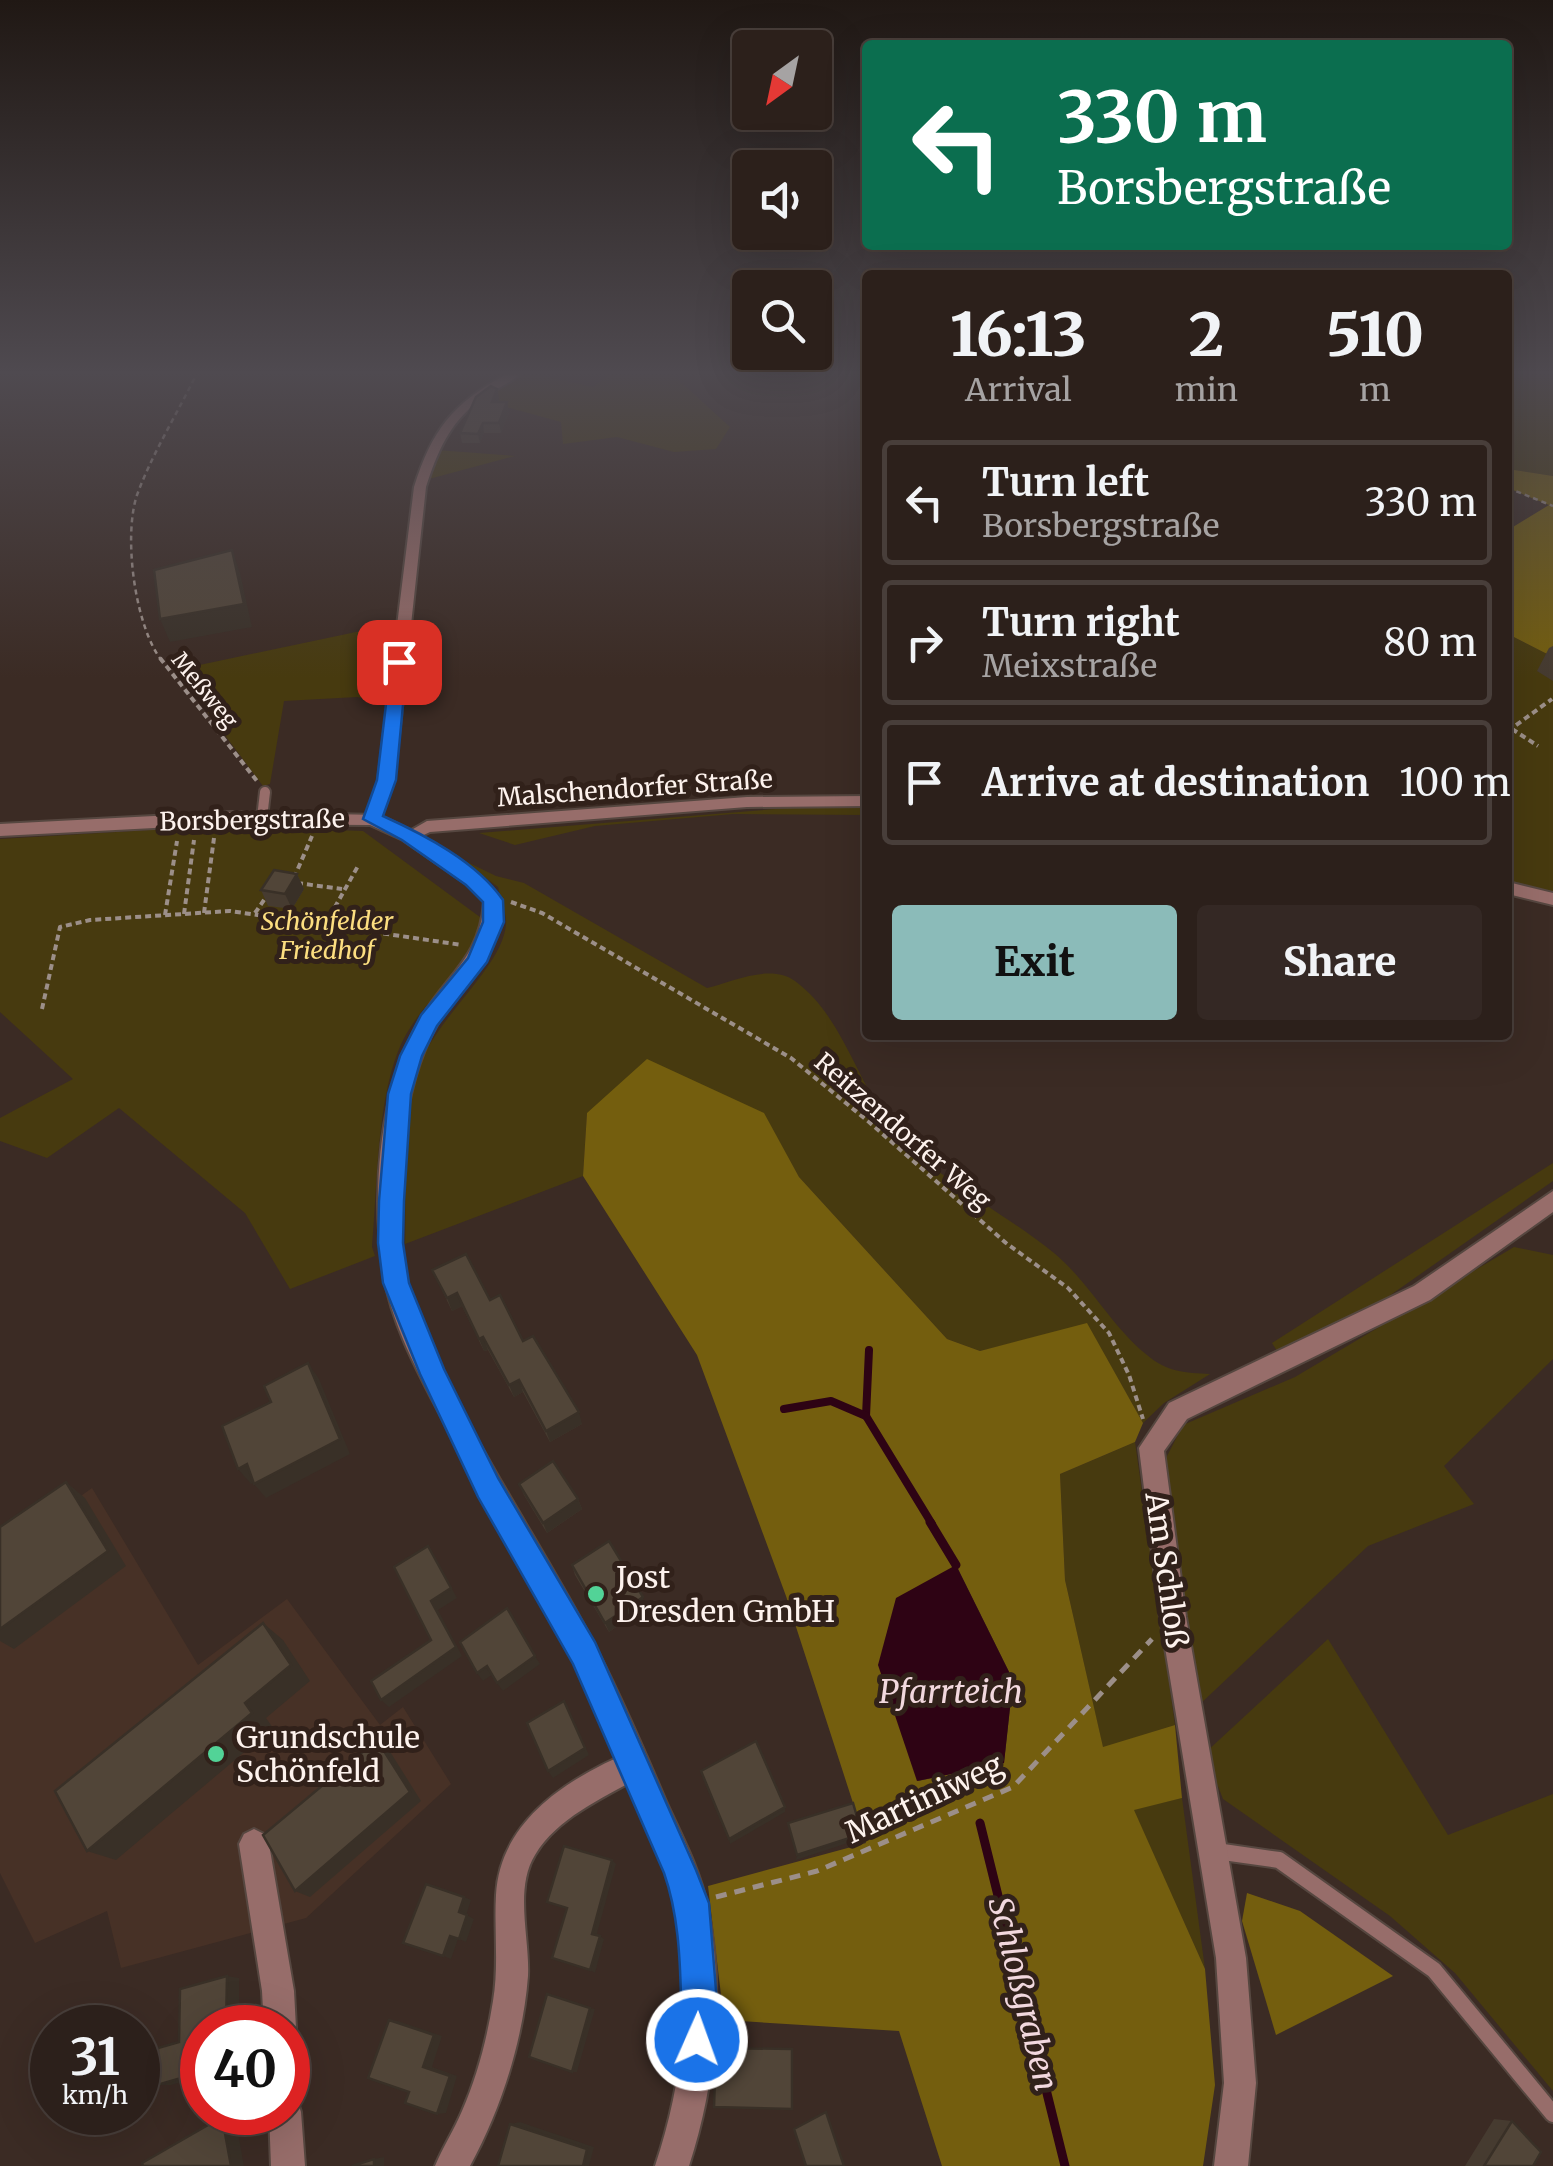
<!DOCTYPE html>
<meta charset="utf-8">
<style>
body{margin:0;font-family:Merriweather,serif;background:#342824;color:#f1f3f6;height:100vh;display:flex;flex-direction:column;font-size:38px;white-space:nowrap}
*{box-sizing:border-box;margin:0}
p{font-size:32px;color:#a6a3a3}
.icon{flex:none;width:55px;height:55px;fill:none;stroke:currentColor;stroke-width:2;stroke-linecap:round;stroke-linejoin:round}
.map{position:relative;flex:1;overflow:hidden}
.side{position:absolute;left:862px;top:270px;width:650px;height:770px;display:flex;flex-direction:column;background:#2c201b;border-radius:10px;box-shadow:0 10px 40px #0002,0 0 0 2px #483e3a}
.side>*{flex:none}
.top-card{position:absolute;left:862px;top:40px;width:650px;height:210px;border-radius:10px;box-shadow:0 10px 40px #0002,0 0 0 2px #483e3a;background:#0b6e4f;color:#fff;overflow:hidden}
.needle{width:65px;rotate:213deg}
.buttons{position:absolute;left:732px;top:30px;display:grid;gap:20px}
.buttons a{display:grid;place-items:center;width:100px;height:100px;border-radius:10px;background:#2c201b;box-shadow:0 10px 40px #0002,0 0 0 2px #483e3a;font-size:50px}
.speed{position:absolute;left:30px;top:2005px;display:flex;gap:20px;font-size:50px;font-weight:700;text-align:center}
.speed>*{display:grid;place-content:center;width:130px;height:130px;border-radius:50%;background:#2c201b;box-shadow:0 10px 40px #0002,0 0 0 2px #483e3a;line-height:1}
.speed small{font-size:25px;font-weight:400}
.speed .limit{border:15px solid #d22;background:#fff;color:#111}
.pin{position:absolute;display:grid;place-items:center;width:85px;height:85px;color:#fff;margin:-42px;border-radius:20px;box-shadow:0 5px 15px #0006}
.me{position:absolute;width:110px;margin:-55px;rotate:2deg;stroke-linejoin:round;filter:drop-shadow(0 0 8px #0008)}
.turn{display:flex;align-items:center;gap:35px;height:210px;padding:0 30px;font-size:45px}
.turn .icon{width:130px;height:130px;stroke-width:2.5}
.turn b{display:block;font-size:70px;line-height:85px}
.eta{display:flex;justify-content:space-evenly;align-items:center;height:170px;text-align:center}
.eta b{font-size:60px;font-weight:800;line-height:70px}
.action{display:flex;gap:20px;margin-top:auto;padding:20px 30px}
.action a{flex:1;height:115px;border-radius:10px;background:#8bbbb9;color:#111;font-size:40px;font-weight:800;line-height:115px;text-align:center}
.action a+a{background:#342824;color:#f1f3f6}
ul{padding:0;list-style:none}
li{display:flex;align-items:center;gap:30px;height:125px;margin:0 20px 15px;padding:0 10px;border:5px solid #483e3a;border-radius:10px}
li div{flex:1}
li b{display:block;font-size:38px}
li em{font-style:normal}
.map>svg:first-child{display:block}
.built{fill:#473126}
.green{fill:#473a0f}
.forest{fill:#745e0e;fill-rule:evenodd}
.water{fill:#2e0314}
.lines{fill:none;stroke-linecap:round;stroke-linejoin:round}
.stream-far1{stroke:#2e0314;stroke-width:8}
.stream{stroke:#2e0314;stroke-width:9}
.service-far1-casing{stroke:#564740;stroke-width:14}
.service-casing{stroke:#564740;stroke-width:20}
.minor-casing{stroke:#564740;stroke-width:4}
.tertiary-casing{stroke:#564740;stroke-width:4}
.path-far2{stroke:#9c8f89;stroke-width:2.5;stroke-dasharray:5 4;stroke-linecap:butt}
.path-far1{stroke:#9c8f89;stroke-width:4;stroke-dasharray:6 4;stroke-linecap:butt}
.path{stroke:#9c8f89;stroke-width:5;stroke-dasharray:11 8;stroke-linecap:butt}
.service-far1{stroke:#976d6a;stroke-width:10}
.service{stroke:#976d6a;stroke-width:16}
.minor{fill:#976d6a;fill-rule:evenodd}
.tertiary{fill:#976d6a;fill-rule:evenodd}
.wall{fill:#463b30}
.shaded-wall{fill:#393027}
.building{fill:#514538;stroke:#393027;stroke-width:2.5}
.route{fill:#1a73e8;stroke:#114b97;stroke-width:2.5}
.poi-dot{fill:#52d397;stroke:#31211a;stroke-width:4}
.labels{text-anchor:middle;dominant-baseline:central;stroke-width:10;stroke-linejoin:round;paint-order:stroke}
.far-street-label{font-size:22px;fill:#fdf2ed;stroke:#31211a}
.street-label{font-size:25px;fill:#fdf2ed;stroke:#31211a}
.park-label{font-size:25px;font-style:italic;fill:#fcde80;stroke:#31211a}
.near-street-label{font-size:30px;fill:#fdf2ed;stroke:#31211a}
.near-poi-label{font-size:30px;fill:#fdf2ed;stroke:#31211a;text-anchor:start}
.near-water-label{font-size:32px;font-style:italic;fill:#f2d8de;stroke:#31211a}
</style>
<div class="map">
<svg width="1553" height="2166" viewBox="0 0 1553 2166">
<rect width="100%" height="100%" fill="#3b2b24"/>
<polygon class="built" points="92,1488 198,1665 287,1599 380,1725 403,1707 451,1784 306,1918 121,1968 107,1911 35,1943 0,1873 0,1554"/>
<g class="green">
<polygon points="520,375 540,375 593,387 606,378 604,375 673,375 730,427 716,449 674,452 617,437 563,444 561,422 477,399"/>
<polygon points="1508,375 1553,375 1553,476 1508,469"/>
<polygon points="436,450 515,456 429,479"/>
<polygon points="394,624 385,703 357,697 284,701 270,784 263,786 176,670"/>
<polygon points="1508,634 1553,657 1553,893 1508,883"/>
<polygon points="812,806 867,807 867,815 733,814 595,826 515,845 479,833"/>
<path d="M217 826 363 831 484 920C467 970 437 986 410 1028 376 1079 378 1184 372 1247L375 1256 290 1289 245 1213 119 1108 47 1158 0 1141V1118L73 1079 0 1012V839Z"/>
<path d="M457 857 496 876 524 883 707 988C732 982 771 963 795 981 841 1015 855 1076 887 1120 930 1178 1000 1209 1054 1253 1089 1282 1111 1326 1147 1355 1167 1372 1185 1373 1210 1374L1164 1403 1143 1423 1087 1324 980 1351 947 1339 799 1177 763 1113H587L583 1176 405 1244C407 1190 400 1127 416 1074 432 1020 503 968 506 924 507 913 500 898 498 887Z"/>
<polygon points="1553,1163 1553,1181 1382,1301 1277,1351 1272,1343"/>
<polygon points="1514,1247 1553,1255 1553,1359 1444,1466 1474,1504 1368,1546 1198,1706 1165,1507 1166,1458 1183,1425 1295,1377"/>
<polygon points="1135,1442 1175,1725 1103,1748 1065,1580 1060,1474"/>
<polygon points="1328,1639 1448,1835 1553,1794 1553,2091 1455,1973 1390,1916 1223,1799 1205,1753"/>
<polygon points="1182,1798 1205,1969 1133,1809"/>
</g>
<g class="forest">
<polygon points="1508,469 1553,476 1553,657 1508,634 1508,530 1549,505 1508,488"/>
<path d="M647 1059 764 1113 799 1177 947 1339 980 1351 1087 1323 1143 1423 1135 1442 1060 1474 1065 1580 1103 1747 1175 1725 1182 1798 1134 1810 1205 1969 1215 2085 1203 2166H942L899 2031 724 2020 708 1886 866 1843 786 1596 697 1355 583 1176 587 1113ZM956 1565 1013 1680 1004 1763 918 1781Z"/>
<polygon points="1247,1893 1300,1911 1393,1976 1276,2035 1242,1921"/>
</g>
<polygon class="water" points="956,1565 1013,1680 1004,1763 917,1781 878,1665 896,1598"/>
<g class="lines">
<g class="stream-far1">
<polyline points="869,1350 866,1416 932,1524"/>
<polyline points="784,1409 831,1401 866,1416"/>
</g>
<g class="stream">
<polyline points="930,1522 956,1565"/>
<polyline points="967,1770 971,1785"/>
<polyline points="980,1823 1065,2166"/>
</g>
<defs>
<polyline id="service-far1" points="262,818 265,792"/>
<polyline id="service" points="1216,1851 1279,1860 1434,1970 1553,2114"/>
<g id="minor">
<path d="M505 375H519C507 385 491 391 479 401 449 423 437 453 426 487L394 781 379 823H367L365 819 378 781 414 487C432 430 452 404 505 375Z"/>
<polygon points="868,796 868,806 747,807 430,832 409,842 401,836 427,821 747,797"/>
<polygon points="1508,882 1553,893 1553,905 1508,894"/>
<polygon points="1553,1191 1553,1212 1430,1300 1187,1419 1164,1451 1186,1617 1246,1958 1256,2083 1248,2166 1214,2166 1224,2083 1216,1958 1160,1617 1139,1448 1169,1403 1414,1286"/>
<path d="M635 1750 645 1754 649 1764 645 1774C608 1796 558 1816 535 1855 514 1889 530 1939 528 1976 523 2041 501 2109 470 2166H435C443 2147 454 2130 462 2111 477 2077 487 2039 493 2001 499 1966 494 1931 496 1895 500 1819 571 1776 635 1750Z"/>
<polygon points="254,1829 264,1834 269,1844 294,1991 296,2028 288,2041 288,2028 264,2028 262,1991 239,1844 244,1834"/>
<polygon points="288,2097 297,2100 301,2112 305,2166 271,2166 269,2112 288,2112"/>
</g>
<path id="tertiary" d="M231 812 379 815 415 832 479 876 502 900C498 960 464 978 437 1025 399 1091 393 1203 406 1277 417 1338 470 1427 502 1483 532 1535 564 1587 592 1640 619 1692 642 1745 665 1799 680 1833 699 1867 707 1904 725 1990 716 2083 689 2166H655C683 2083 693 1992 677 1905 670 1866 649 1829 633 1793 610 1739 587 1686 560 1635 524 1568 484 1504 451 1436 426 1386 393 1332 384 1276 371 1195 378 1090 421 1018 447 974 480 958 484 902L467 884 403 840 370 825 231 824 0 836V824Z"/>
</defs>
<use href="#service-far1" class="service-far1-casing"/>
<use href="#service" class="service-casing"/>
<use href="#minor" class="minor-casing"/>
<use href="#tertiary" class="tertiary-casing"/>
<g class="path-far2">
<polyline points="1508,488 1553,506"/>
<path d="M162 661C135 627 123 537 137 495 152 454 177 414 196 375"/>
</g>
<g class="path-far1">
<polyline points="160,658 257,781"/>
<polyline points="1512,729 1538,746"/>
<polyline points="1508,731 1552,699"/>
<polyline points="294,878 312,836"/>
<polyline points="297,883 342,889"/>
<polyline points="511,902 542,913 791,1058 869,1122 1006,1243 1068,1288 1109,1333 1129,1375 1143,1419"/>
<polyline points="204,913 214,838"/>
<polyline points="255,913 266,897"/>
<polyline points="184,914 194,840"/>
<polyline points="165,915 177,841"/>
<polyline points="325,925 358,866"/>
<polyline points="42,1009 60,927 90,920 230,911 462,945"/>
</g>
<polyline class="path" points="716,1897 817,1871 1013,1787 1152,1639"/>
<use href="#service-far1" class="service-far1"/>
<use href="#service" class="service"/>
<use href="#minor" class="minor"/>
<use href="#tertiary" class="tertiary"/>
</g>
<g class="wall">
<polygon points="497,389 499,399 498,402 509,412 501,433 484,433 480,443 462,443 460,433"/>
<polygon points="1553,646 1553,681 1537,671 1549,648"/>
<polygon points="297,874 304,889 292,909 268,906 261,890"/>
<polygon points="432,1270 490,1300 523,1341 582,1424 550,1442 523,1392 514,1397 488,1350 484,1351 462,1306 452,1311"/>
<polygon points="519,1484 578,1499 582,1509 547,1533 524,1495"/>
<polygon points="572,1565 645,1606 609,1632 575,1575"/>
<polygon points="1494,2119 1512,2121 1533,2166 1465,2166"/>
</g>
<g class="shaded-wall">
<polygon points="497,389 499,399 494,412 492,402"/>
<polygon points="507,402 509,412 501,433 499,423"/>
<polygon points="483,423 484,433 480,443 478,434"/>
<polygon points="232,550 240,573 252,627 170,642 160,619"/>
<polygon points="297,874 304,889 292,909 285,894"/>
<polygon points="457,1293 462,1306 452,1311 447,1298"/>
<polygon points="483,1337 488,1350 484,1351 479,1339"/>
<polygon points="308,1363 319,1379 350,1454 266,1498 254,1484"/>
<polygon points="519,1380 523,1392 514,1397 509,1385"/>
<polygon points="579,1412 582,1424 550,1442 546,1431"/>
<polygon points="247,1464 260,1479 251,1484 238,1469"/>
<polygon points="66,1482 85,1498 126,1566 14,1649 0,1641 0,1629"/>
<polygon points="578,1499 582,1509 547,1533 543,1523"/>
<polygon points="428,1546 457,1598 438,1610 462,1656 389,1707 381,1700 456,1647 431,1601"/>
<polygon points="643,1597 645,1606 609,1632 605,1623"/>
<polygon points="263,1623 283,1640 310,1681 266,1718 273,1728 116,1860 87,1851 245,1703"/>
<polygon points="535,1656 540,1664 503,1691 497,1683"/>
<polygon points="487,1666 493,1674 483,1681 477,1673"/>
<polygon points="564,1701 589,1755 553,1778 548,1771"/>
<polygon points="377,1740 389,1750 421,1801 310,1897 295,1891"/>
<polygon points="785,1807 785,1812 730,1844 729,1839"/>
<polygon points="862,1834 860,1839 796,1860 797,1855"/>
<polygon points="612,1860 616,1864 596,1937 592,1934"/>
<polygon points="464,1897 471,1900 466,1916 459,1912"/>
<polygon points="467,1915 474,1919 466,1942 459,1939"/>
<polygon points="450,1936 458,1939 451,1959 443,1956"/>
<polygon points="600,1936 604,1939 595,1973 590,1970"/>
<polygon points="227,1976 239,1978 239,2028 226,2028"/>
<polygon points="590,2008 595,2009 577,2072 572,2072"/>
<polygon points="389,2020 398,2021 442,2036 432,2067 457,2076 446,2113 437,2114 423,2067"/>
<polygon points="202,2072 202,2076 171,2085 157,2085"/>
<polygon points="235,2116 244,2166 231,2166 222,2117"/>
<polygon points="520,2122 594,2147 589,2166 583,2166 510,2124"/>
<polygon points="384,2157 384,2166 374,2166 374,2159"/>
</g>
<g class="building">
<polygon points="491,386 497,389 492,402 507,402 499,423 483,423 478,434 460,433 476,397"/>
<polygon points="232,550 244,604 160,619 154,570"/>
<polygon points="274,870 297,874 285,894 261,890"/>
<polygon points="466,1254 490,1300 500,1295 523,1341 533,1336 579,1412 546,1431 519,1380 509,1385 483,1337 479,1339 457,1293 447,1298 432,1270"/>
<polygon points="308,1363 340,1439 254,1484 247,1464 238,1469 222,1426 271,1402 264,1386"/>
<polygon points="553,1461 578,1499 543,1523 519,1484"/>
<polygon points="66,1482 108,1551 0,1629 0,1527"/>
<polygon points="609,1541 643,1597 605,1623 572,1565"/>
<polygon points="428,1546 451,1588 431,1601 456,1647 381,1700 371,1681 431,1640 394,1567"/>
<polygon points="507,1608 535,1656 497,1683 487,1666 477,1673 460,1642"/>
<polygon points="263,1623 291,1665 245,1703 252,1713 87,1851 55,1791"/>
<polygon points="564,1701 585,1748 548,1771 527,1723"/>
<polygon points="377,1740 410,1792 295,1891 263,1835"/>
<polygon points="756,1741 785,1807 729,1839 701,1771"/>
<polygon points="853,1803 862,1834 797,1855 788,1823"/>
<polygon points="564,1846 612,1860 592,1934 600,1936 590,1970 552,1958 567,1908 547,1902"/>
<polygon points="426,1884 464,1897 459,1912 467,1915 459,1939 450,1936 443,1956 403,1943"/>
<polygon points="227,1976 226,2028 202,2028 202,2072 157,2085 158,2048 179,2042 180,1989"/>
<polygon points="547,1994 590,2008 572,2072 529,2057"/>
<polygon points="389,2020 434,2035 423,2067 450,2076 437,2114 405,2103 409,2092 368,2078"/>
<polygon points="716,2048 792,2049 792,2109 714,2107"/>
<polygon points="826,2112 844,2166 806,2166 794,2129"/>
<polygon points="222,2117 231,2166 143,2166 142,2163"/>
<polygon points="1512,2121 1541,2152 1533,2166 1484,2166"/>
<polygon points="510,2124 587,2149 583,2166 498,2166"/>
<polygon points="374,2159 374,2166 352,2166"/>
</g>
<linearGradient id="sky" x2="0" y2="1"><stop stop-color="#201814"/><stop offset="0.55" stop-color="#4f4a50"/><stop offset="1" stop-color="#4f4a50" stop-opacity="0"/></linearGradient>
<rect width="1553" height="678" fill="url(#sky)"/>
<path class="route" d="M399 656 407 662 396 780 383 816C425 835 477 862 503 900L504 922 487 962 437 1026 422 1056 411 1094 404 1201 403 1243 409 1283 444 1369 498 1478 595 1642 696 1870 709 1903 717 2003 715 2040 710 2053 697 2058 684 2053C676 2035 682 2018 681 1998 680 1956 678 1913 664 1873L573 1664 478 1497 420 1374 383 1283 378 1243 379 1201 388 1094 400 1056 421 1015 468 958 483 922V902L466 885 402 840 363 819 377 780 391 662Z"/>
<g class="poi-dot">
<circle cx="596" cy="1594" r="10"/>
<circle cx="216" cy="1754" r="10"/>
</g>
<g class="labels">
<g class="far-street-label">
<text transform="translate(205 690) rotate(51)">Meßweg</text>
</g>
<g class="street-label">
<text transform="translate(635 788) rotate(-4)">Malschendorfer Straße</text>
<text transform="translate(252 820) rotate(-1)">Borsbergstraße</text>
<text transform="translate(903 1131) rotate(41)">Reitzendorfer Weg</text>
</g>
<g class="park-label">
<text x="327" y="921">Schönfelder<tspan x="327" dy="29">Friedhof</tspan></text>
</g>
<g class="near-street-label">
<text transform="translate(1167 1570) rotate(82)">Am Schloß</text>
<text transform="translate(924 1798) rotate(-25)">Martiniweg</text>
</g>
<g class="near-poi-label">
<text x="616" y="1577">Jost<tspan x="616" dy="34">Dresden GmbH</tspan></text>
<text x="236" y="1737">Grundschule<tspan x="236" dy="34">Schönfeld</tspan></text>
</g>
<g class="near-water-label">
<text x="951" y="1692">Pfarrteich</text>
<text transform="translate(1023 1994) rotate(76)">Schloßgraben</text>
</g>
</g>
</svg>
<div class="buttons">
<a><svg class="needle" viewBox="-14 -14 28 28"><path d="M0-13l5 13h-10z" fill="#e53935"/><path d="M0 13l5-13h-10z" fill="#a6a3a3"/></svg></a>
<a><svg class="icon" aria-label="sound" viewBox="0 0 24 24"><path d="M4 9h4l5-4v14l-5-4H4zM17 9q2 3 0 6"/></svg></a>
<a><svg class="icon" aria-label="search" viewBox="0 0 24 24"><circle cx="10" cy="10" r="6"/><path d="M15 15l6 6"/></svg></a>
</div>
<div class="speed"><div>31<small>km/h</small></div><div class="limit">40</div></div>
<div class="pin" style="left:399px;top:662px;background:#d93025"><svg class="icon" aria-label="arrive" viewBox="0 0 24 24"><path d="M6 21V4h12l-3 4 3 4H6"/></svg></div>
<svg class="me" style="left:697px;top:2040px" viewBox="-20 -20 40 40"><circle r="17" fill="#1a73e8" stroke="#fff" stroke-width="3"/><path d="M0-11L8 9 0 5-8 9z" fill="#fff"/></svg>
<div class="top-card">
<div class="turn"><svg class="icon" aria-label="left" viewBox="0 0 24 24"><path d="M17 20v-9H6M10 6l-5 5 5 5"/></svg><div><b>330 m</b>Borsbergstraße</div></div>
</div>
<section class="side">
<div class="eta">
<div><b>16:13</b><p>Arrival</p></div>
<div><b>2</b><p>min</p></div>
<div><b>510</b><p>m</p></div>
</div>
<ul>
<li><svg class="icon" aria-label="left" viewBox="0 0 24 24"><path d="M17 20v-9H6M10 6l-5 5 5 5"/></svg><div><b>Turn left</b><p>Borsbergstraße</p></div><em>330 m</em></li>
<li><svg class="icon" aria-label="right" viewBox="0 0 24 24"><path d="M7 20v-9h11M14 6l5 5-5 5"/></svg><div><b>Turn right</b><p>Meixstraße</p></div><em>80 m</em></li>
<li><svg class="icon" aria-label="arrive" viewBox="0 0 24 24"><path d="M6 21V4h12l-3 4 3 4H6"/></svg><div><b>Arrive at destination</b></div><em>100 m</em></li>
</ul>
<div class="action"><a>Exit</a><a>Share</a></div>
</section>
</div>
